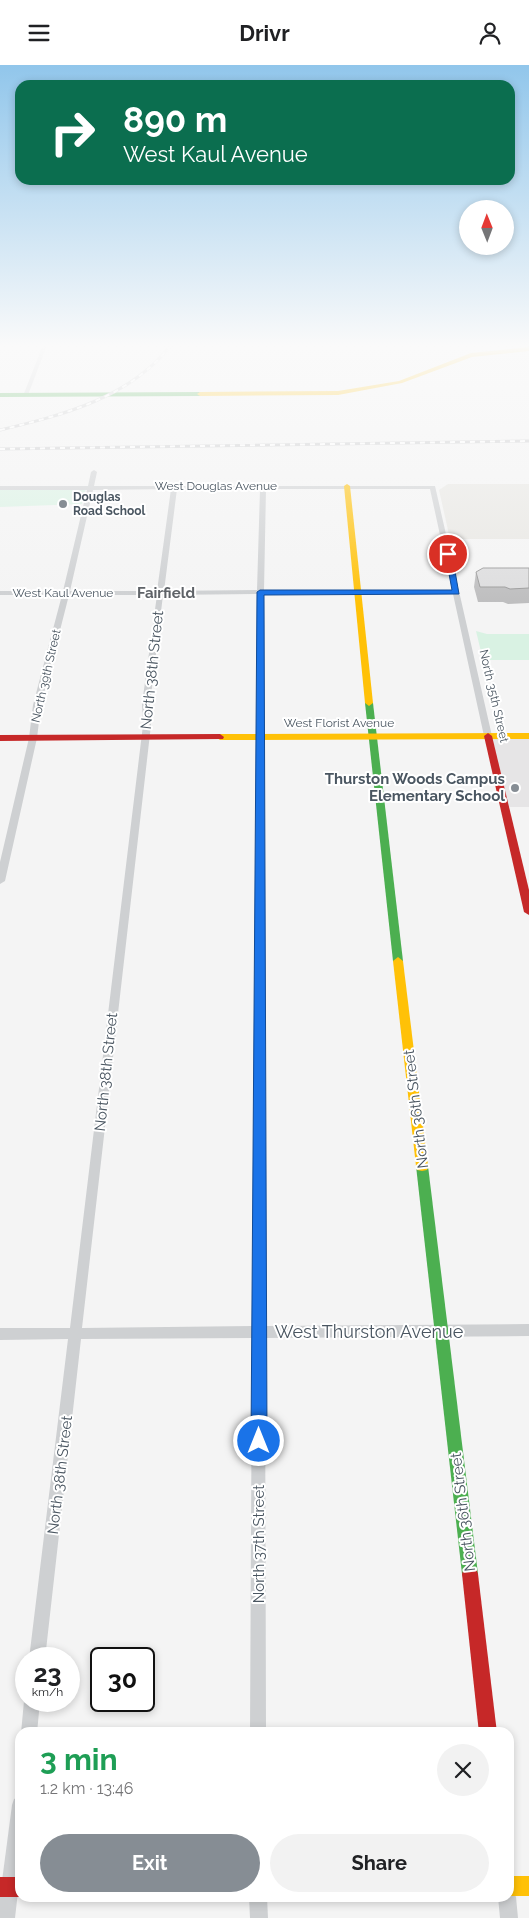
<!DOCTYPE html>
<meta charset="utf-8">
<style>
body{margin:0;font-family:Raleway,sans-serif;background:#f2f2f2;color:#202124;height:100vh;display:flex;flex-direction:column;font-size:19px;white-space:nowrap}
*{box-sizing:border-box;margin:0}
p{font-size:16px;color:#757577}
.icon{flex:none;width:28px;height:28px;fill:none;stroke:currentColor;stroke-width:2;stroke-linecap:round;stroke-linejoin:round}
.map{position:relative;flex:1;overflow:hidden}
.sheet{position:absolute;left:15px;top:1662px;width:499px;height:175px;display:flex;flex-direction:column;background:#fff;border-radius:15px;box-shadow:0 2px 8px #0003}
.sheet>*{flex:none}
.top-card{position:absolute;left:15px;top:15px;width:500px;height:105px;border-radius:15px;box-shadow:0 2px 8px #0003;background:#0b6e4f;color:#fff;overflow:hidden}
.needle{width:32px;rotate:359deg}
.buttons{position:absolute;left:459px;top:135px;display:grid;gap:10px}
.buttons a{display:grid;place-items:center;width:55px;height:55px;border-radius:50%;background:#fff;box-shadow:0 2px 8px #0003;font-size:25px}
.speed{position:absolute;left:15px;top:1582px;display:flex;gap:10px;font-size:25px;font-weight:700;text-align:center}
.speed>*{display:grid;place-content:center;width:65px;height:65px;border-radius:50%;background:#fff;box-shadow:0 2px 8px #0003;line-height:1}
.speed small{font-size:12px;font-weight:400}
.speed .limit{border:2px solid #111;border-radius:8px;background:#fff;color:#111}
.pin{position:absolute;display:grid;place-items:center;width:42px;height:42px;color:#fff;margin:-21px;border:2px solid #fff;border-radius:50%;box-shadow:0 1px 5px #0007}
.me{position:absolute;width:55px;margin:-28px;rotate:0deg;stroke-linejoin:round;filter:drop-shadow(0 0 4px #0008)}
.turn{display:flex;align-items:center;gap:18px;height:105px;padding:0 25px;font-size:22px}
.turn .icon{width:65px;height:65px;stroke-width:2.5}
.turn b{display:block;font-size:35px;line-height:42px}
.round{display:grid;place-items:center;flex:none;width:52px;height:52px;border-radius:26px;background:#f2f2f2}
.overview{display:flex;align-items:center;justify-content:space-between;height:85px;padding:0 25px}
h1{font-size:30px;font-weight:700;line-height:38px;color:#1e9e55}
.cta{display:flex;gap:10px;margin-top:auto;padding:10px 25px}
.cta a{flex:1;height:58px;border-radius:30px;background:#868d94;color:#fff;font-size:20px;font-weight:700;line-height:58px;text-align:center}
.cta a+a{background:#f2f2f2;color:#202124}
header{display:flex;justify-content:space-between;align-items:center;height:65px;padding:0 25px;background:#fff;font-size:22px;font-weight:700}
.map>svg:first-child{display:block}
.commercial{fill:#e8e7e3}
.education{fill:#e6e5e6}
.green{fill:#d9f2e3}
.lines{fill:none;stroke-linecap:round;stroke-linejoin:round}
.street{fill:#ced0d2;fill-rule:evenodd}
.fast{fill:#4caf50;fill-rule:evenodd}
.slow{fill:#ffc107;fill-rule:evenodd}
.jam{fill:#c62828;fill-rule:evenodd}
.rail-casing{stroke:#c9cacc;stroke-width:3}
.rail{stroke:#fff;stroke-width:2;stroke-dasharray:5;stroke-linecap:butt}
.wall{fill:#bebebf}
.building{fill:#ddddde;stroke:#9b9b9b}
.route{fill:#1a73e8;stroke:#114b97}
.poi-dot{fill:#868d94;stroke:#fff;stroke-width:2}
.labels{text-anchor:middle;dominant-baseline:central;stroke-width:4;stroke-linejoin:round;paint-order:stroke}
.far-street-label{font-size:12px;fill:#4a5661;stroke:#fff}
.far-poi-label{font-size:12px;font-weight:bold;fill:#4a5661;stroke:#fff;text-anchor:start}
.far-quarter-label{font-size:15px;font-weight:bold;fill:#5f6368;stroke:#fff}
.street-label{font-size:15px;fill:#4a5661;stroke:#fff}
.poi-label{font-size:15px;font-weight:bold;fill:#4a5661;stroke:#fff;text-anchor:end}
.near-street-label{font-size:18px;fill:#4a5661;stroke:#fff}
</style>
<header><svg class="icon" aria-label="menu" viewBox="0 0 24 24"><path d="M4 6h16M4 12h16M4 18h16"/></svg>Drivr<svg class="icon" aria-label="person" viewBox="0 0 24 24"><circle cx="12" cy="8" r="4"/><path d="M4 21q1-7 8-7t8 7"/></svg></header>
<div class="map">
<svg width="529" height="1853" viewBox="0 0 529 1853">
<rect width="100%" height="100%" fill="#f4f4f4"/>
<polygon class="commercial" points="448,419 529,419 529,474 450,474 439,425"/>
<polygon class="education" points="488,671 529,671 529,742 505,742"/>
<g class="green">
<polygon points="86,423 82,439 0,442 0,424"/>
<polygon points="476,566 487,569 529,569 529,595 483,595"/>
</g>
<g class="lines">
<g class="street">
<polygon points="43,280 47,280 28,330 23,331"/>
<path d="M94 405 97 407 94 421H171L174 419 177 421H260L263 419 266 421H435L492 671 488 673 484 671 453 529H263L265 1261 529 1259V1271L265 1273 266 1668H250L252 1273 81 1274 45 1594H29L68 1274 0 1275V1263H70L143 660 142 639 157 530H69L41 640 37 673 5 816 0 819V797L29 673 33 640 62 530H0V526H63L87 425H0V421H88L91 407ZM171 424 157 526H70L93 425ZM177 424H260L257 525 164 526ZM266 424H430L452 525H264ZM257 529 252 1261 82 1263 151 660 150 639 163 530Z"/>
<polygon points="26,1631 26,1636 40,1636 37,1668 21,1668 24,1636"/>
<polygon points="20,1732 20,1809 15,1853 0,1853 0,1831 12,1740 14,1734"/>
<polygon points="509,1824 513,1826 516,1832 518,1853 500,1853 498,1832 509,1832"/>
<polygon points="249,1832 267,1832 268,1853 250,1853"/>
</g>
<g class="fast">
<polygon points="0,328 200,327 203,329 200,331 0,332"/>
<polygon points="369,635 373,638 403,896 398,900 393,896 365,638"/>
<polygon points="422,1096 427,1097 428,1101 478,1509 476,1515 470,1517 464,1515 462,1509 416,1101 417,1097"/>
</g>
<g class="slow">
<polygon points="529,282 529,286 472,292 402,318 338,330 200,331 197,329 200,327 338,326 399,316 471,288"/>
<polygon points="347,419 350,421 373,638 369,641 365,638 344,421"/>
<polygon points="529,668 529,674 220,675 216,672 220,669"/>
<polygon points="398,892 403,896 428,1101 427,1105 422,1106 417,1105 416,1101 393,896"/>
<rect x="509" y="1811" width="20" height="20"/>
</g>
<g class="jam">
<polygon points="488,668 492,671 529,825 529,850 524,847 484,671"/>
<polygon points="220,669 224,672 223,674 0,676 0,670"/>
<polygon points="470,1501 476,1503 478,1509 497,1668 479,1668 462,1509 464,1503"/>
<rect x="0" y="1812" width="20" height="20"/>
</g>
<defs>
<g id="rail">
<path d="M0 365C63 350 130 333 171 280"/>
<polyline points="0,384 529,376"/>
</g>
</defs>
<use href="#rail" class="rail-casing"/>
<use href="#rail" class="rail"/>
</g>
<polygon class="wall" points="529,503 529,538 508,539 503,537 478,537 474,522 476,507"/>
<polygon class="building" points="483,503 529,503 529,523 510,524 505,522 480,522 476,507"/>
<linearGradient id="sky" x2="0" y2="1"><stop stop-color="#91c6eb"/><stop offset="0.52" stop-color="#fafafa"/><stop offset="1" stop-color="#fafafa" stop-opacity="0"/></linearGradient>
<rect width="529" height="539" fill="url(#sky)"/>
<polygon class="route" points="445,487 452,489 459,529 264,530 267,1376 264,1381 259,1383 254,1381 251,1376 257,527 260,525 452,525"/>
<g class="poi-dot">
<circle cx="63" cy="439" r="5"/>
<circle cx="515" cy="723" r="5"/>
</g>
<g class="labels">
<g class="far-street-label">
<text x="216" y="421">West Douglas Avenue</text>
<text x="63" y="528">West Kaul Avenue</text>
<text transform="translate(46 611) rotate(-77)">North 39th Street</text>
<text transform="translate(494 631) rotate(77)">North 35th Street</text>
<text x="339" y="658">West Florist Avenue</text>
</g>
<g class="far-poi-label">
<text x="73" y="432">Douglas<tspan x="73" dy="14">Road School</tspan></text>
</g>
<g class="far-quarter-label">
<text x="166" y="528">Fairfield</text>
</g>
<g class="street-label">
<text transform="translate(152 605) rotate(-84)">North 38th Street</text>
<text transform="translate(106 1007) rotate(-84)">North 38th Street</text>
<text transform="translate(416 1044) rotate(-97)">North 36th Street</text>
<text transform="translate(60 1410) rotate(-83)">North 38th Street</text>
<text transform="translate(463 1447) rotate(-97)">North 36th Street</text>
<text transform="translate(259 1479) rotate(-90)">North 37th Street</text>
</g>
<g class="poi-label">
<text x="505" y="714">Thurston Woods Campus<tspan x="505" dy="17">Elementary School</tspan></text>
</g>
<g class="near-street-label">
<text x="369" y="1266">West Thurston Avenue</text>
</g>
</g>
</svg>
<div class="buttons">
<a><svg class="needle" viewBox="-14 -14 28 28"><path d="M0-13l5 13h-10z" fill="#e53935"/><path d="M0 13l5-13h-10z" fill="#757577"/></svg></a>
</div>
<div class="speed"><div>23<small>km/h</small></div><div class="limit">30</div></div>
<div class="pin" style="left:448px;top:489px;background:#d93025"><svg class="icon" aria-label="arrive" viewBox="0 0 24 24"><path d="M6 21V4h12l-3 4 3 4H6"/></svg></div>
<svg class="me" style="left:259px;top:1376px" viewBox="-20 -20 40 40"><circle r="17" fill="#1a73e8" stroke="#fff" stroke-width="3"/><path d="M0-11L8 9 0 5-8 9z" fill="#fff"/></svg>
<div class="top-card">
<div class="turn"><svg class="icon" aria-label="right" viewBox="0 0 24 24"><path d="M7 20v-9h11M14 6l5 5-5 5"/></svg><div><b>890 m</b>West Kaul Avenue</div></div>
</div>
<section class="sheet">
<div class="overview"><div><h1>3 min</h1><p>1.2 km · 13:46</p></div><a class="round"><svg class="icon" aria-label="close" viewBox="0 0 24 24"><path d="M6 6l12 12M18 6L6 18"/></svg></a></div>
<div class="cta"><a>Exit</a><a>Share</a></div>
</section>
</div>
